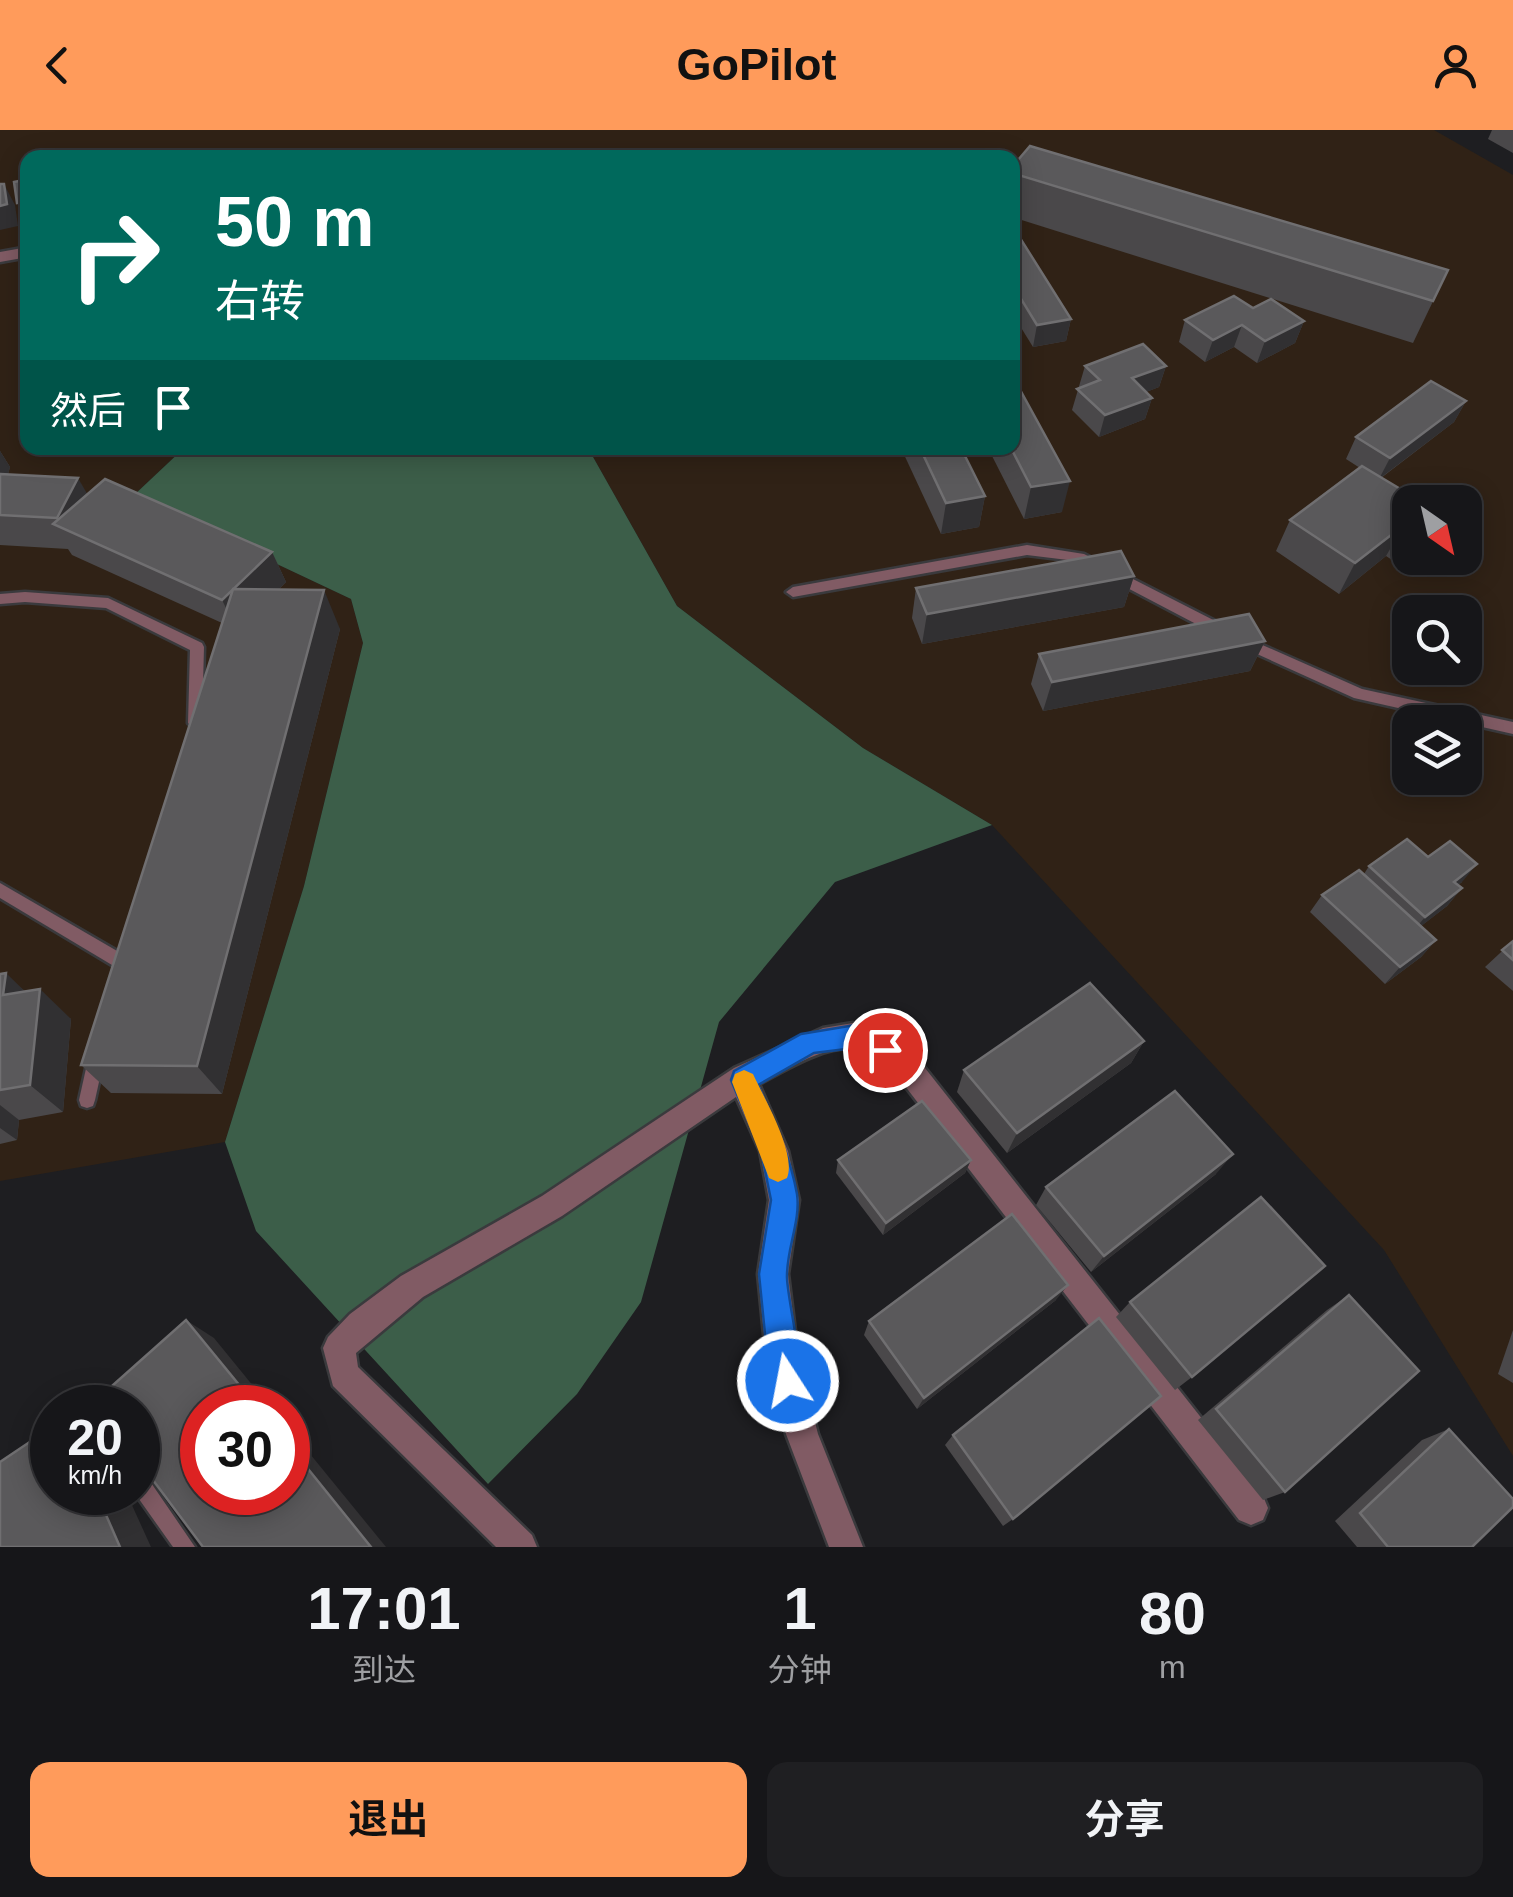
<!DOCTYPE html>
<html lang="zh">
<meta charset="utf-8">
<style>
body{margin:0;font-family:Arial,"Noto Sans SC",sans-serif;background:#1f1f22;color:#f1f3f6;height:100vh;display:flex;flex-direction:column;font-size:38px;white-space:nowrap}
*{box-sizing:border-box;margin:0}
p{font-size:32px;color:#9e9fa2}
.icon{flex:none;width:55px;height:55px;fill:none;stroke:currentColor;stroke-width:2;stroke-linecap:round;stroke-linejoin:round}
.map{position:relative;height:1417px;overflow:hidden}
.details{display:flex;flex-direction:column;background:#161619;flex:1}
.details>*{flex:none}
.guide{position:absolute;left:20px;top:20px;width:1000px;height:305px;border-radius:20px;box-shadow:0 5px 25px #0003,0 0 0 2px #353538;background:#00695c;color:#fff;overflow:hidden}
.needle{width:65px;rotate:146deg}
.controls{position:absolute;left:1392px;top:355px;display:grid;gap:20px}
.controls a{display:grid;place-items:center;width:90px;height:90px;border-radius:20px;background:#161619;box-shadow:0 5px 25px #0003,0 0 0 2px #353538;font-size:50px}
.speed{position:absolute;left:30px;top:1255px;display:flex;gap:20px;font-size:50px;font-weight:700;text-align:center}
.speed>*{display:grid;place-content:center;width:130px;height:130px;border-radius:50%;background:#161619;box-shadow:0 5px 25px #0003,0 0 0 2px #353538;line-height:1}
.speed small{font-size:25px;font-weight:400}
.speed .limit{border:15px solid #d22;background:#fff;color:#111}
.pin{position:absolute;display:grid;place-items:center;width:85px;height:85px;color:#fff;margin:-42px;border:5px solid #fff;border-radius:50%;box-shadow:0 2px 10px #0007}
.me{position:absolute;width:110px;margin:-55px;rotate:349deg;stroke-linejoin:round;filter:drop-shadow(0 0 8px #0008)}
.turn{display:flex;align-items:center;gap:35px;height:210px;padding:0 30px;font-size:45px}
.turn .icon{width:130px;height:130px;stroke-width:2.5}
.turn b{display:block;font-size:70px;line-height:85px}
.then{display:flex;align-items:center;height:95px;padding:0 30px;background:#0003;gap:20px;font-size:38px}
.eta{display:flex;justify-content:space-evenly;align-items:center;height:170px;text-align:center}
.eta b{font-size:60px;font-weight:700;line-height:70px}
.action{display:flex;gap:20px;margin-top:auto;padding:20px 30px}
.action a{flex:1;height:115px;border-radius:20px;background:#ff9b5b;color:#111;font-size:40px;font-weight:700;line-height:115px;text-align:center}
.action a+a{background:#1f1f22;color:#f1f3f6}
header{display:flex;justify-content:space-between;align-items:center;height:130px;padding:0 30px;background:#ff9b5b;color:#111;font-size:45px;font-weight:700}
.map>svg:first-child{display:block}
.industrial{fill:#302216;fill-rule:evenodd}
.forest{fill:#3c5e49}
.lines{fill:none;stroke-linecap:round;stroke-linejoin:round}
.service-casing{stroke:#3a3a3d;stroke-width:5}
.minor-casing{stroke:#3a3a3d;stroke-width:5}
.service{fill:#815b64;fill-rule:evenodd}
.minor{fill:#815b64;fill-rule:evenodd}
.wall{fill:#4a484a}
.shaded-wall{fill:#313032}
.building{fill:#5a595b;stroke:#706f71;stroke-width:2.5}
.route{fill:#1a73e8;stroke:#114b97;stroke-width:2.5}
.slow{fill:#f59e0b}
</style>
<header><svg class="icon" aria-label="back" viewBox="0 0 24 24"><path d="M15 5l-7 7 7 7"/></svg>GoPilot<svg class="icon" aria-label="person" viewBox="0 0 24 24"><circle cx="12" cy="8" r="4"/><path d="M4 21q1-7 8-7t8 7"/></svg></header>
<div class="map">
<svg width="1513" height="1417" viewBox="0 0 1513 1417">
<rect width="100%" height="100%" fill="#1e1e21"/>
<path class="industrial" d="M0 0H1434L1513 45V1326L1384 1120 992 695 863 618 677 476 588 318H1012V28H28V318H184L133 366 351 469 363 513 304 756 225 1012 0 1051ZM1410 372H1465V428H1410ZM1410 482H1465V538H1410ZM1410 592H1465V648H1410Z"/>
<polygon class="forest" points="184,318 588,318 677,476 863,618 992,695 835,752 719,892 641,1172 577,1264 488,1354 256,1101 225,1012 304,756 363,513 351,469 133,366"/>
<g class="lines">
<defs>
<g id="service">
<polygon points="1027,415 1084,424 1227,497 1229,501 1227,505 1217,505 1076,431 1027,425 793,467 786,462 793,457"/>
<polygon points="25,462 108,468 202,513 204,517 202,593 200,597 195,599 188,593 190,520 106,478 25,472 0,474 0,464"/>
<polygon points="1242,506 1362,559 1513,592 1513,604 1354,568 1237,515 1235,511 1237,507"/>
<polygon points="0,753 124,825 126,830 124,835 118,837 112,835 0,768"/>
<polygon points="97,917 103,920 105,925 95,970 93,976 87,978 81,976 79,970 89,925 91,920"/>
<polygon points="138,1341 145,1344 195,1417 173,1417 134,1362 138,1362"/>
</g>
<g id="minor">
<polygon points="28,117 28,127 0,132 0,122"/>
<path d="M853 893 888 907 925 938 1263 1366 1268 1378 1263 1390 1251 1395 1239 1390 905 956C892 944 879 928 862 921 834 909 783 941 759 954L788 1021 799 1070 788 1144 798 1225 818 1304 863 1417H829L786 1304 766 1225 758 1144 769 1070 760 1021 736 967 562 1086 423 1167 356 1223 358 1237 532 1405 537 1417H496L333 1256 323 1218 328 1207 350 1184 401 1146 542 1066 734 938 823 898Z"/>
</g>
</defs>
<use href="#service" class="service-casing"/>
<use href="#minor" class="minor-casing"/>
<use href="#service" class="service"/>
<use href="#minor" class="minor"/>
</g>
<g class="wall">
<polygon points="1492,0 1513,0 1513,23 1488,9"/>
<polygon points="1012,37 1448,140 1413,213 1012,87"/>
<polygon points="1012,100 1071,189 1066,211 1033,217 1012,183"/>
<polygon points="1253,178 1304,191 1295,213 1257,233 1234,217 1205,232 1179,212 1185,190"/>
<polygon points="1085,236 1166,236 1159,257 1146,262 1152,268 1145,289 1099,307 1072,280"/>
<polygon points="1466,271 1454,292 1381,348 1410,372 1410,428 1431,428 1412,443 1386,426 1339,464 1276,421 1290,390 1360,338 1346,329 1356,307"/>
<polygon points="901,318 961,318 985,366 979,397 941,404"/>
<polygon points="988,318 1012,318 1062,382 1024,389"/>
<polygon points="0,321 10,337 8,344 87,364 272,422 286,452 278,460 340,499 222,964 111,963 81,935 222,493 72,425 68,419 0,415"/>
<polygon points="1134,446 1124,477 922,514 912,488 916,458"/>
<polygon points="1265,511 1250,541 1043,581 1031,554 1039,524"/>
<polygon points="1428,727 1462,752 1458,755 1462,758 1447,776 1421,796 1436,810 1421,827 1385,854 1310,782 1322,765 1364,744 1369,736"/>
<polygon points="1513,811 1513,861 1485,837"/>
<polygon points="0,844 25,861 71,889 63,982 19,990 17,1010 0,1014"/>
<polygon points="1144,911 1131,933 1007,1023 957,962 964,940"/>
<polygon points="838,1030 971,1030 965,1043 883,1105 836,1043"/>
<polygon points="1216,1044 1091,1142 1036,1075 1046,1057"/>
<polygon points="1349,1165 1285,1362 1263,1370 1198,1290 1327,1180"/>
<polygon points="1056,1170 917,1279 864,1205 869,1191"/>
<polygon points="1130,1172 1192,1247 1175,1260 1116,1187"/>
<polygon points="1513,1200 1513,1253 1498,1244"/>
<polygon points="1449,1299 1472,1417 1357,1417 1335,1391 1422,1310"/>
<polygon points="953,1305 1013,1389 1003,1396 945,1315"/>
</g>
<g class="shaded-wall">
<polygon points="4,54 15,75 18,96 0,100 0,76"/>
<polygon points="28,71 28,93 17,73"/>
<polygon points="1071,189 1066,211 1033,217 1037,195"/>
<polygon points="1304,191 1295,213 1257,233 1265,211"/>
<polygon points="1242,195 1234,217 1205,232 1213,210"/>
<polygon points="1166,236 1159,257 1126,270 1132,248"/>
<polygon points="1152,268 1145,289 1099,307 1105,285"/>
<polygon points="1466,271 1454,292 1379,349 1390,328"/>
<polygon points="0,321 10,337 2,369 0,365"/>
<polygon points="78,348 96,379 82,407 57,388"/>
<polygon points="1070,351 1062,382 1024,389 1031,357"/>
<polygon points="985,366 979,397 941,404 946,373"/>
<polygon points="1404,395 1386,426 1339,464 1355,433"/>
<polygon points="272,422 286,452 237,500 222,470"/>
<polygon points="1421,428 1431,428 1412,443"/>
<polygon points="1134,446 1124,477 922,514 927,484"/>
<polygon points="324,460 340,499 222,964 197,936"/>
<polygon points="1265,511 1250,541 1043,581 1052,552"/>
<polygon points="1477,734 1462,752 1439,769 1454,752"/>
<polygon points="1462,758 1447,776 1411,804 1425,787"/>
<polygon points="1436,810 1421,827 1385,854 1400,837"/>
<polygon points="6,843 38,874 3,865"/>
<polygon points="40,859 71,889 63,982 30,955"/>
<polygon points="1144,911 1131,933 1007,1023 1017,1003"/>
<polygon points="0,975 19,990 17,1010 0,998"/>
<polygon points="1233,1024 1216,1044 1091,1142 1104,1126"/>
<polygon points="971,1030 965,1043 883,1105 886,1093"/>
<polygon points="1068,1155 1056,1170 917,1279 924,1268"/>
<polygon points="186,1190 214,1208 271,1278 258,1278"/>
<polygon points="288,1297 386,1417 371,1417 288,1314"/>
<polygon points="96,1362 126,1362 151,1417 120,1417"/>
</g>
<g class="building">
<polygon points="1030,16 1448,140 1433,171 1012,43 1012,37"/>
<polygon points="28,49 28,71 17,73 14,52"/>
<polygon points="0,54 4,54 7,74 0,76"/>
<polygon points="1012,100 1015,100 1071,189 1037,195 1012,154"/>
<polygon points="1234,166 1253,178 1271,169 1304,191 1265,211 1242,195 1213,210 1185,190"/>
<polygon points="1143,214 1166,236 1132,248 1152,268 1105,285 1077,259 1100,250 1085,236"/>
<polygon points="1012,245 1070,351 1031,357 1011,318 1012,318"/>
<polygon points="1431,251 1466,271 1390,328 1356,307"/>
<polygon points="920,318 961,318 985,366 946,373"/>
<polygon points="1362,336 1422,372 1410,372 1410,399 1404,395 1355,433 1290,390"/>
<polygon points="0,344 78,348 57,388 0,385"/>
<polygon points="105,349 272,422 222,470 53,394"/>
<polygon points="1121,421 1134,446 927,484 916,458"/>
<polygon points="233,459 324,460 197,936 81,935"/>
<polygon points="1249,484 1265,511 1052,552 1039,524"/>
<polygon points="1407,709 1428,727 1450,711 1477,734 1454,752 1462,758 1425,787 1369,736"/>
<polygon points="1359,740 1436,810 1400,837 1322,765"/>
<polygon points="1513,811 1513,830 1502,820"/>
<polygon points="6,843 3,865 40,859 30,955 0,960 0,844"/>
<polygon points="1090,853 1144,911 1017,1003 964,940"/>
<polygon points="1175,961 1233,1024 1104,1126 1046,1057"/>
<polygon points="922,971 971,1030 886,1093 838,1030"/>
<polygon points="1261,1067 1325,1136 1192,1247 1130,1172"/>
<polygon points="1012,1084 1068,1155 924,1268 869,1191"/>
<polygon points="1349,1165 1419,1241 1285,1362 1216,1279"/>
<polygon points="1099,1188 1161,1266 1013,1389 953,1305"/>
<polygon points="186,1190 258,1278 202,1278 202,1362 288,1362 288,1314 371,1417 203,1417 138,1330 138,1278 98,1278 94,1272"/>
<polygon points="52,1297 52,1362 96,1362 120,1417 0,1417 0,1332"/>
<polygon points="1449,1299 1513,1369 1513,1377 1472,1417 1388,1417 1360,1383"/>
</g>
<path class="route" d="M855 895 894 912 898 920 894 928 885 931 854 918 814 923 758 955C774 991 790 1025 797 1064 801 1091 786 1120 787 1148 788 1173 806 1244 799 1261L788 1265 778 1261 767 1224 759 1144 771 1070 761 1021 731 950 734 941 801 904Z"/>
<path class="slow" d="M744 940 753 944C764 968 797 1024 787 1048L778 1052 769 1048 732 952 735 944Z"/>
</svg>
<div class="controls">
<a><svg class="needle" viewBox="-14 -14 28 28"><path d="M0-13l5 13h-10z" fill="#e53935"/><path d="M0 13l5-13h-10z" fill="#9e9fa2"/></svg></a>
<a><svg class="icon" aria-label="search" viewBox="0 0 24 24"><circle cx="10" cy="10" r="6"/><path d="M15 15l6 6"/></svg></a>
<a><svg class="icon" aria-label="layers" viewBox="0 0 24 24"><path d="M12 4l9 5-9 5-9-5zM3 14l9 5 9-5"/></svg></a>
</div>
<div class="speed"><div>20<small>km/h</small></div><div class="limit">30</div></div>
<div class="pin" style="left:885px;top:920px;background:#d93025"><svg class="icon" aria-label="arrive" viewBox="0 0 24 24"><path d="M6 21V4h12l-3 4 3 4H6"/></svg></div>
<svg class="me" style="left:788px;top:1251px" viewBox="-20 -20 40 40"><circle r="17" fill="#1a73e8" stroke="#fff" stroke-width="3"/><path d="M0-11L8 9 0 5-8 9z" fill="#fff"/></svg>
<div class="guide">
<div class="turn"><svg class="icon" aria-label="right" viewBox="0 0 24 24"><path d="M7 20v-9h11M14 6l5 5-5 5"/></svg><div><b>50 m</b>右转</div></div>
<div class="then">然后<svg class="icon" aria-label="arrive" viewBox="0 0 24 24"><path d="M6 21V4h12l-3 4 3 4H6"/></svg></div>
</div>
</div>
<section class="details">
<div class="eta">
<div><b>17:01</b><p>到达</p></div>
<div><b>1</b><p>分钟</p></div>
<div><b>80</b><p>m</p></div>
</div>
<div class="action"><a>退出</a><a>分享</a></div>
</section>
